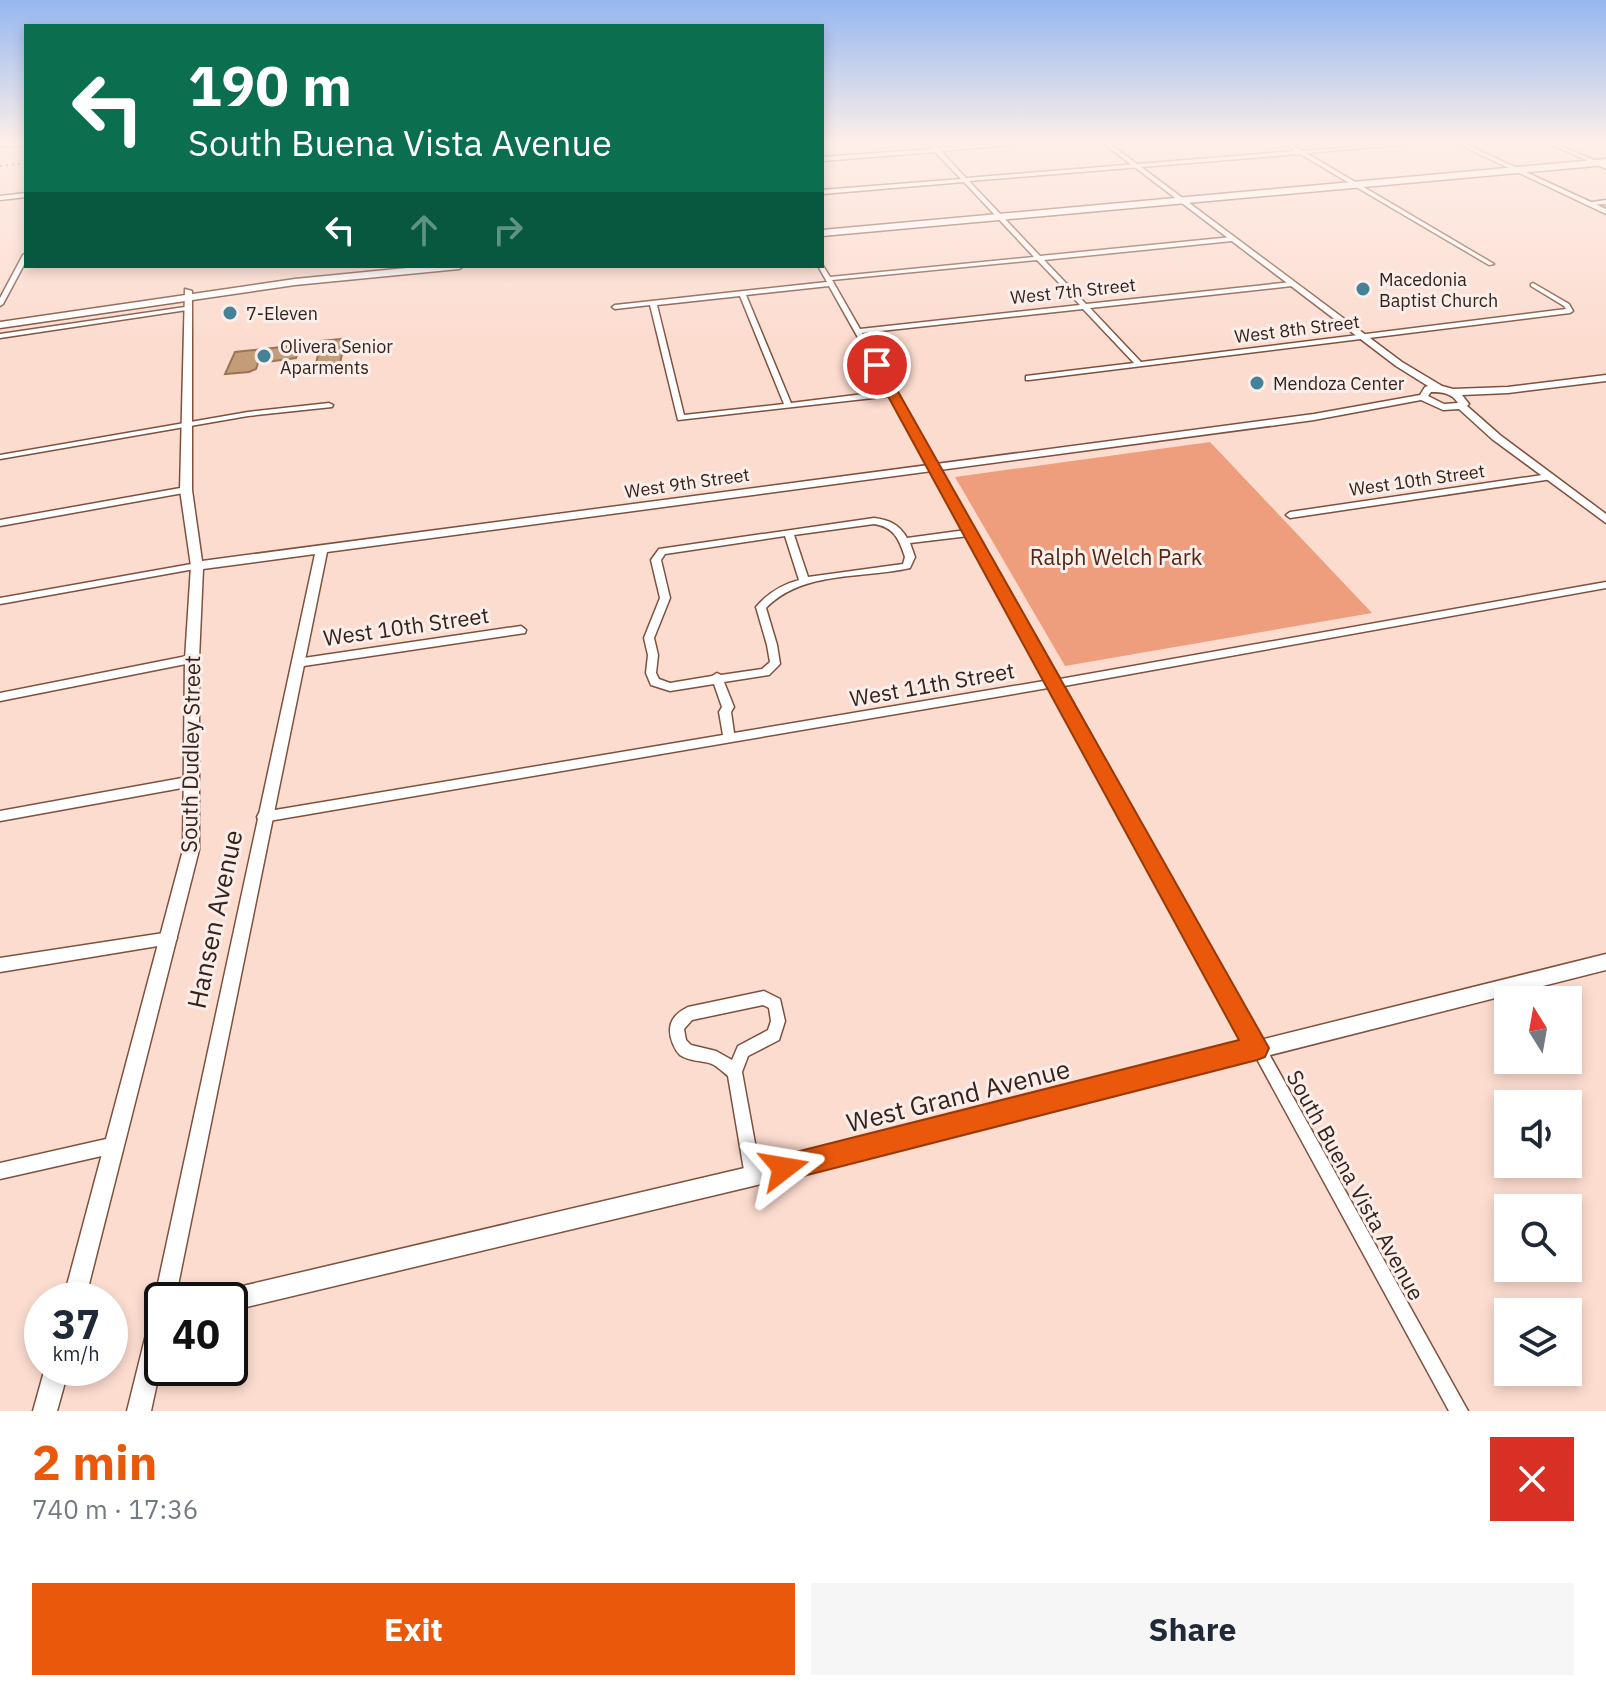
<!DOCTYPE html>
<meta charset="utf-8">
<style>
body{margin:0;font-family:"IBM Plex Sans",sans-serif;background:#f6f6f7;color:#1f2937;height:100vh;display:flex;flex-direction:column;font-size:30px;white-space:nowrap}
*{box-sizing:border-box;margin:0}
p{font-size:26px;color:#747a83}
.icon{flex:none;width:44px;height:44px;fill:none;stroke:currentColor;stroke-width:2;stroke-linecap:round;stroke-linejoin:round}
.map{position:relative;height:1411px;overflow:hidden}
.sheet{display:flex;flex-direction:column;background:#fff;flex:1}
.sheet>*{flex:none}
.banner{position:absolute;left:24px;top:24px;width:800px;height:244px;border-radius:0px;box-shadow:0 4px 12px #0003;background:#0b6e4f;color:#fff;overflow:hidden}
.needle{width:52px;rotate:349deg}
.buttons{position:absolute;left:1494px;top:986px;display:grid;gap:16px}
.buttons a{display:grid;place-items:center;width:88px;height:88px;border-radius:0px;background:#fff;box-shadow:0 4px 12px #0003;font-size:40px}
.speed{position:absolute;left:24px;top:1282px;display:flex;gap:16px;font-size:40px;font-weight:700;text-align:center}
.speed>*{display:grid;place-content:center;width:104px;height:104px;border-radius:50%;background:#fff;box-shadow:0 4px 12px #0003;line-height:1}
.speed small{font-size:20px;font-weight:400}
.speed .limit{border:4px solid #111;border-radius:12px;background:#fff;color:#111}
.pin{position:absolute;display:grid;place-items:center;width:68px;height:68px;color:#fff;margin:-34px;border:4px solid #fff;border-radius:50%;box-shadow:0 2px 8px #0007}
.me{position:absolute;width:88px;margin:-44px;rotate:76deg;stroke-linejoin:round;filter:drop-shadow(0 0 6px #0008)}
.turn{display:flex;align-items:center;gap:28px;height:168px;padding:0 32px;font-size:36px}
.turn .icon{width:104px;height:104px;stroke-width:2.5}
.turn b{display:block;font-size:56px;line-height:68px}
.lanes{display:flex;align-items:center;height:76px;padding:0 32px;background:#0003;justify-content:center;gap:40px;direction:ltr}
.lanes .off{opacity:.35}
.round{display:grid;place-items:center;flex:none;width:84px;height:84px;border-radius:0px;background:#f6f6f7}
.head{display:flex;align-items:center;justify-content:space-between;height:136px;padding:0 32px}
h1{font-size:48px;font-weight:800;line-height:60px;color:#ea580c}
.button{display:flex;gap:16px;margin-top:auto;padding:16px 32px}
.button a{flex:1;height:92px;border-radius:0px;background:#ea580c;color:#fff;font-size:32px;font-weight:800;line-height:92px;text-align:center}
.button a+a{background:#f6f6f7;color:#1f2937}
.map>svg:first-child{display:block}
.green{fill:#ee9d7d}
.building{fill:#c49c7a;stroke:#9a7554;stroke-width:2}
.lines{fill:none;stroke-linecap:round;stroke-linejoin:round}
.minor-casing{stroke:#7e513f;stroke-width:3}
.tertiary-casing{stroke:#7e513f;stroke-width:3}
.primary-casing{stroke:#7e513f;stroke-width:3}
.minor{fill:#fff;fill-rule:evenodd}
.tertiary{fill:#fff;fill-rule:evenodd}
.primary{fill:#fff;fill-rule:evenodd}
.rail{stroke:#775f56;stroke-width:2;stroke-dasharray:2 4;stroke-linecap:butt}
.route{fill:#ea580c;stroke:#983908;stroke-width:2}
.poi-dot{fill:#448297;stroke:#f9eeea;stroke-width:3}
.labels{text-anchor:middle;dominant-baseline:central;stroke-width:6;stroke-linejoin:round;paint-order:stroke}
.far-poi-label{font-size:18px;fill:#36221b;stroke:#f9eeea;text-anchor:start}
.far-street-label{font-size:18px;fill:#36221b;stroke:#f9eeea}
.park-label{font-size:22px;fill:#532715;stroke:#f9eeea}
.street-label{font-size:22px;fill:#36221b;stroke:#f9eeea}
.near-street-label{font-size:26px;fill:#36221b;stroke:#f9eeea}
</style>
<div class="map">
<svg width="1606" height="1411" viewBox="0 0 1606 1411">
<rect width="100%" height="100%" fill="#fcdccf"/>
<polygon class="green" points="1210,442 1372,613 1065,666 955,477"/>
<g class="building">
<polygon points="342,339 341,342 345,341 340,363 316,364 321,341"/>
<polygon points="301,345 296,358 258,363 256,369 249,372 225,374 235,352"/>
</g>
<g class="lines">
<defs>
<g id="minor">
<polygon points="26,143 26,145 0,147 0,145"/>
<path d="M928 143H932L938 148 1013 143H1028L941 151 966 178 1295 151 1283 143H1288L1302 151 1413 143 1411 144 1306 153 1494 264 1489 265 1300 154 969 181 1040 256 1232 237 1235 239 1232 241 1044 260 1086 304 1292 282 1295 284 1292 286 1090 308 1141 362 1566 309 1564 306 1531 286V284L1533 283 1569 304 1573 311 1570 313 1029 380H1026V376L1134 363 1083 309 862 333 1060 679 1606 582V588L1064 686 1468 1411H1449L1054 687 263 822 259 821 257 817 259 813 263 812 723 735 719 712 722 707 714 684 670 691 651 685 646 673 648 655 644 638 660 598 651 560 659 549 874 518C889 520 899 524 907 538L966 530 891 396 678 420 650 305 615 309 612 307 615 305 827 282 818 266H822V264L830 277 1034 257 964 182 822 194V190L961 179 935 152 822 161V157L933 149ZM1037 260 1080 305 860 329 832 280ZM829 286 888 391 791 403 746 295ZM740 296 784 404 684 415 657 305ZM874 524C894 527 899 539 905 557L903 564 808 577 794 535ZM785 536 799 580C781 585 768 593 756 607L767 645 770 662 762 669 721 675 717 673 712 676 670 683 659 679 656 673 658 655 654 638 670 598 661 560 665 554ZM969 536 1050 680 734 733 731 712 734 707 724 682 769 675 780 664 777 645 766 608C803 570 863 579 910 568L915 557 910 543Z"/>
<polygon points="1548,143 1553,143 1606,165 1606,169"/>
<polygon points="26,193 26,197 0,200 0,196"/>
<polygon points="1606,200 1606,204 1588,205 1585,203"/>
<polygon points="26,253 26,261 3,304 0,306 0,298 23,255"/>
<polygon points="185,307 187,308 187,310 0,338 0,334"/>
<polygon points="329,403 333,405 332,407 248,416 0,459 0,455 248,412"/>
<polygon points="1549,474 1552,475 1552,479 1290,518 1286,515 1290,512"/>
<polygon points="186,487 190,490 189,492 0,526 0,520"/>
<polygon points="197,563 200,564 202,566 200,568 0,604 0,598"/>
<polygon points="521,626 526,630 525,633 297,667 292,663 297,659"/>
<polygon points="192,655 197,659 196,662 0,701 0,693"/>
<polygon points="193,776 197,778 199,781 197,784 193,786 0,821 0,811"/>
<polygon points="170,932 175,934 177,938 175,942 170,944 0,972 0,958"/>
<path d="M764 991 780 999 785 1021 779 1040 748 1056 742 1072 761 1176 759 1182 753 1184 747 1182 745 1176 728 1076C723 1072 718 1067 712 1064 702 1060 690 1062 680 1055 677 1052 675 1049 673 1044 666 1027 671 1015 688 1007ZM763 1005 769 1008 771 1021 768 1030 738 1046 732 1060 716 1051 691 1045 686 1040 684 1029 692 1020Z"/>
<polygon points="115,1137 121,1139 123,1145 121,1151 115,1153 0,1179 0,1163"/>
</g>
<g id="tertiary">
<path d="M1103 143H1109L1402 362 1442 386 1453 389 1508 387 1606 375V381L1508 393 1462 395 1469 404 1467 406 1500 435 1606 514V523L1492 439 1459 409 1443 410 1421 400 1314 420 327 552 175 1300H162V1360L151 1411H127L154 1302 315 554 203 569 199 659V850L85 1300H63L183 850 185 659 191 566 180 490 185 289 192 291V490L202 561 1314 414 1420 395 1425 387 1428 386 1396 366ZM1431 392C1442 392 1452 393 1458 403L1444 404 1428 396Z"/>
<polygon points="1456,143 1463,143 1606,209 1606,214"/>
<polygon points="1606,954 1606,970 753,1186 230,1311 230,1300 219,1300 222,1292 230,1289 753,1166"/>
<polygon points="45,1368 69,1368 57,1411 33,1411"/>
</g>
<g id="primary">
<polygon points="1606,159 1606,165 822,236 822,230"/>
<polygon points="427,266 464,266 459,269 295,285 0,328 0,322 295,279"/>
</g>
</defs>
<use href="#minor" class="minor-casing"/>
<use href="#tertiary" class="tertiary-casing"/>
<use href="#primary" class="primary-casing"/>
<use href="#minor" class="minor"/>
<use href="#tertiary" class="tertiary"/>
<use href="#primary" class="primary"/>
<g class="rail">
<polyline points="0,146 24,143"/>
<polyline points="0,166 26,163"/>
</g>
</g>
<linearGradient id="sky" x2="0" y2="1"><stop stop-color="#95b7f0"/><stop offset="0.42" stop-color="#feefe9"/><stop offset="1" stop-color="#feefe9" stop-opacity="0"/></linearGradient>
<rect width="1606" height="340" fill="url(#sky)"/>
<polygon class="route" points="877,361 883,365 1269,1048 1265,1057 1257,1060 784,1181 774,1178 770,1168 774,1159 784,1155 1239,1040 871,365"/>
<g class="poi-dot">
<circle cx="1363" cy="289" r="8"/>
<circle cx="230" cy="313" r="8"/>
<circle cx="264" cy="356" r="8"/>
<circle cx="1257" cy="383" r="8"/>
</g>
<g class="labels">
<g class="far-poi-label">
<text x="1379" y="279">Macedonia<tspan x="1379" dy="21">Baptist Church</tspan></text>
<text x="246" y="313">7-Eleven</text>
<text x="280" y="346">Olivera Senior<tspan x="280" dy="21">Aparments</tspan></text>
<text x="1273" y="383">Mendoza Center</text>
</g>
<g class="far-street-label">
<text transform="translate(1073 291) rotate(-6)">West 7th Street</text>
<text transform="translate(1297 329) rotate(-7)">West 8th Street</text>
<text transform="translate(1417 480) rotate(-8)">West 10th Street</text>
<text transform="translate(687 483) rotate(-8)">West 9th Street</text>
</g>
<g class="park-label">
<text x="1116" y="556">Ralph Welch Park</text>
</g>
<g class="street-label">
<text transform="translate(406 626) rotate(-8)">West 10th Street</text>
<text transform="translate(932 684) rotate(-10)">West 11th Street</text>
<text transform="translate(190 754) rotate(-89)">South Dudley Street</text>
<text transform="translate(1356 1185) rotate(61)">South Buena Vista Avenue</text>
</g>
<g class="near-street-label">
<text transform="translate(214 919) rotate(-78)">Hansen Avenue</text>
<text transform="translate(958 1095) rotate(-14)">West Grand Avenue</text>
</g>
</g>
</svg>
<div class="buttons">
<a><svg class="needle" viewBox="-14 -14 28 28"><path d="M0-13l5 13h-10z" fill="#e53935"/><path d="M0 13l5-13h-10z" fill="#747a83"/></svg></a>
<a><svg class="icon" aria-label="sound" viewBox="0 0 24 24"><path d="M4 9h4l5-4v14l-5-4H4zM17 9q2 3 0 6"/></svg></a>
<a><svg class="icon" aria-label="search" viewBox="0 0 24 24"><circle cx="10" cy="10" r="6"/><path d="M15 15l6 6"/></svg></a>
<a><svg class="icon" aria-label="layers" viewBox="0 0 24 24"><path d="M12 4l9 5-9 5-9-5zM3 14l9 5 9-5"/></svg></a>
</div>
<div class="speed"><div>37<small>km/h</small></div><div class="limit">40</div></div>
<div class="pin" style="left:877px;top:365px;background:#d93025"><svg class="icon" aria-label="arrive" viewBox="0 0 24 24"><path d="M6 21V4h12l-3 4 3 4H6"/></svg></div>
<svg class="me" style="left:784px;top:1168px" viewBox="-20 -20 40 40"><path d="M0-17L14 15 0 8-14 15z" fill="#ea580c" stroke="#fff" stroke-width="4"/></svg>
<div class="banner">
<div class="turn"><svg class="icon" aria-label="left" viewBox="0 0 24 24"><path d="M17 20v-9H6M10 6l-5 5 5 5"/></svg><div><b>190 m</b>South Buena Vista Avenue</div></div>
<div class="lanes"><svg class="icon" aria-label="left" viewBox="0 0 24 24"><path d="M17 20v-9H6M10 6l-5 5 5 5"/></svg><svg class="icon off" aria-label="ahead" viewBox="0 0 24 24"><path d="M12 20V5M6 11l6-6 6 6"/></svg><svg class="icon off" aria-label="right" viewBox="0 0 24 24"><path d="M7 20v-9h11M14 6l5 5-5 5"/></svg></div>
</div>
</div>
<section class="sheet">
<div class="head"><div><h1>2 min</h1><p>740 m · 17:36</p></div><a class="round" style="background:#d93025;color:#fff"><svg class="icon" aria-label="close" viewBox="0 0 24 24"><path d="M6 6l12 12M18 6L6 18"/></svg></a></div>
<div class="button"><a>Exit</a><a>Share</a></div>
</section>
